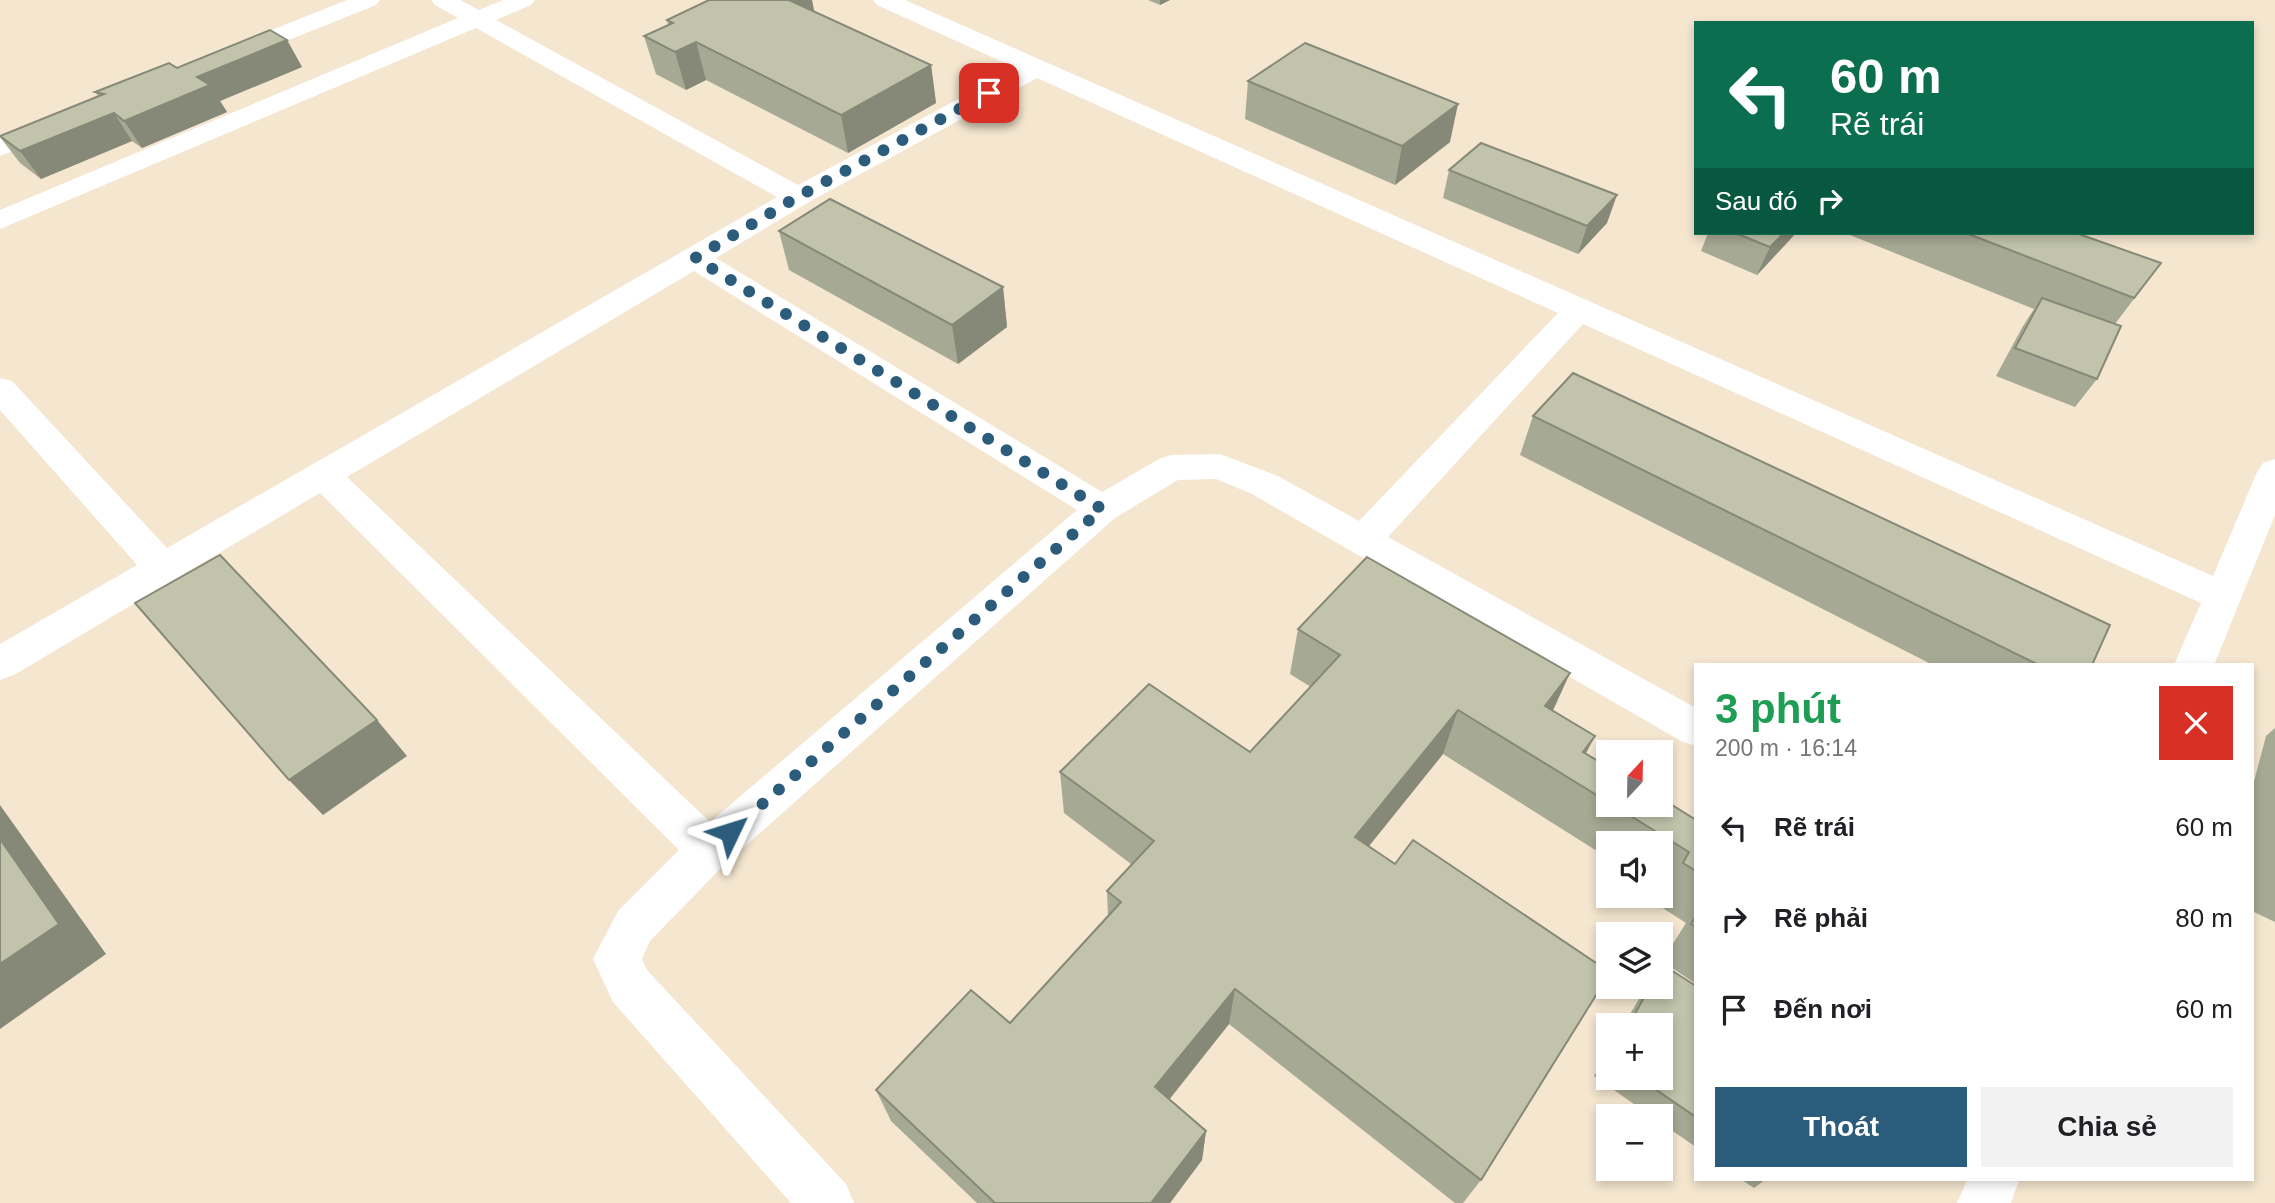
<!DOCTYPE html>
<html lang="vi">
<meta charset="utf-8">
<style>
body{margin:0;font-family:Arial,sans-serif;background:#f2f2f2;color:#202124;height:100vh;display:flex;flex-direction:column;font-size:26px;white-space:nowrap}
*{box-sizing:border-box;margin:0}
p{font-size:23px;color:#757577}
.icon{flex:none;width:38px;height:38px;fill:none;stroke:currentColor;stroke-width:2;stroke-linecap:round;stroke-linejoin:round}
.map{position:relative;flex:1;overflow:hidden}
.sheet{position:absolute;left:1694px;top:663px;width:560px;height:518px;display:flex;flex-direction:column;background:#fff;border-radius:0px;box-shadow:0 4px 10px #0003}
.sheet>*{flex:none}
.guide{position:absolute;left:1694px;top:21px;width:560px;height:214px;border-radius:0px;box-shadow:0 4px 10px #0003;background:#0b6e4f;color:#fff;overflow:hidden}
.needle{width:46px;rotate:22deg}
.fabs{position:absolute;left:1596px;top:740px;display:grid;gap:14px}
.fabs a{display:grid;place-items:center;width:77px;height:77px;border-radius:0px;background:#fff;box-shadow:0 4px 10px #0003;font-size:35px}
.pin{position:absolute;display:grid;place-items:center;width:60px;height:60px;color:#fff;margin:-30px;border-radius:14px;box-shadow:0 4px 10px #0006}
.me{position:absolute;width:77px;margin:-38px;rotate:49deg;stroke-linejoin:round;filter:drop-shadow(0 0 5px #0008)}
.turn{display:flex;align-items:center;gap:24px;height:147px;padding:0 21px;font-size:32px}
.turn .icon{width:91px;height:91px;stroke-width:2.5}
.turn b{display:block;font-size:49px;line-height:60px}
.then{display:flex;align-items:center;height:66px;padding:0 21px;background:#0003;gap:14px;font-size:26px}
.round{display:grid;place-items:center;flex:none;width:74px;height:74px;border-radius:0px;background:#f2f2f2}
.summary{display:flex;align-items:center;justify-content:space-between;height:119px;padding:0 21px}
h1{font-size:42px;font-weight:600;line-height:52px;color:#1e9e55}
.primary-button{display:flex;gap:14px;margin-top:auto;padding:14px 21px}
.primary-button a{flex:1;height:80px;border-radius:0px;background:#2c5c7b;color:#fff;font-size:28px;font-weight:600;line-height:80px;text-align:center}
.primary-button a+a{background:#f2f2f2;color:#202124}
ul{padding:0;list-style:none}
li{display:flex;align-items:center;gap:21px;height:91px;padding:0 21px}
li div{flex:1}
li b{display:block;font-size:26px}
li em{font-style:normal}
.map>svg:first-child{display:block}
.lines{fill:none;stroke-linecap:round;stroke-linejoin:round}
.minor{fill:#fff;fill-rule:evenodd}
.wall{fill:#a6a993}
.shaded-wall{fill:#878978}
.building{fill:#c1c4ab;stroke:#878978;stroke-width:2}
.route{stroke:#2c5c7b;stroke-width:12;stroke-dasharray:0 21.6}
</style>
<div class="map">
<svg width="2275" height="1203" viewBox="0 0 2275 1203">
<rect width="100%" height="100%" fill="#f4e6cf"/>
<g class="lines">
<g class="minor">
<polygon points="347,0 380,0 376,5 239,60 230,63 221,60 217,55 221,50"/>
<path d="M431 0H460L479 10 503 0H535L531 5 496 20 798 185 1016 68 877 5 873 0H905L2213 576 2257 472 2263 463 2275 459V515L2214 665H2174L2201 603 1583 324 1388 537 1696 708V746L1681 741 1252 494 1216 479 1178 480 1115 518 725 864 650 941 642 959 647 970 846 1184 854 1203H791L613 1002 593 959 618 911 679 850 320 493 14 675 0 680V644L137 565 0 410V378L12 381 167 548 777 197 476 28 0 229V210L458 18 435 5ZM1037 78 1558 313 1359 521 1278 476 1220 454 1171 455 1159 459 1102 492 716 258 809 202ZM694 271 1077 510 710 822 347 477Z"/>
<polygon points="54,118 63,120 67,126 63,132 0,156 0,138"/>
<polygon points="1967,1180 2019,1180 2011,1203 1957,1203"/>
</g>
</g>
<g class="wall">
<polygon points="709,0 812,0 814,12 931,65 936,103 848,153 706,80 686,90 656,74 644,36 668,25 667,20"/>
<polygon points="1148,0 1170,0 1160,5"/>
<polygon points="287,40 302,67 220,101 227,112 142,148 132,141 41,179 20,163 0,137 98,96 95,92 177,68"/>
<polygon points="1248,81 1450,142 1395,185 1245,119"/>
<polygon points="1449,170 1607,223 1578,254 1443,198"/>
<polygon points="779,231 1003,287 1007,327 958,364 789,270"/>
<polygon points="1708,233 1796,233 1757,275 1701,251"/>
<polygon points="1845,233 2076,233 2161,263 2115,324 2097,379 2075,407 1996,376 2023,326 2034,309"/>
<polygon points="1533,416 2092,665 1933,665 1520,455"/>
<polygon points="1298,629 1553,711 1586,753 1608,767 1608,805 1661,805 1696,820 1696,984 1662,961 1686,923 1655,903 1659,896 1661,896 1661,844 1608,844 1608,858 1443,754 1369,846 1481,1180 1463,1203 1455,1203 1229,1024 1170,1099 1206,1131 1202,1160 1170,1203 977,1203 891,1121 876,1090 1010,1023 1108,917 1107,891 1131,864 1064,813 1060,772 1250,752 1311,687 1290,674"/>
<polygon points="2275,728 2275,922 2252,911 2252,789 2266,736"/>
<polygon points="1663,965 1696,986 1696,1147 1661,1123 1661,1116 1651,1116 1594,1076 1608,1051 1608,1078 1661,1078 1661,1026 1623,1026 1646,987 1661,987 1661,968"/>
<polygon points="1742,1180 1765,1180 1754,1188"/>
</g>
<g class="shaded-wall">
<polygon points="789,0 812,0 817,26"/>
<polygon points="1160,0 1170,0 1160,5"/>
<polygon points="287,40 302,67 220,101 227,112 142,148 124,121 197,77"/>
<polygon points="696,42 706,80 686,90 675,52"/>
<polygon points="931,65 936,103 848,153 841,115"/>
<polygon points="1458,104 1450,142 1395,185 1402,146"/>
<polygon points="114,113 132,141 41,179 20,151"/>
<polygon points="1617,195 1607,223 1578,254 1587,226"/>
<polygon points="1784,233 1796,233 1757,275 1770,247"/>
<polygon points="1003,287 1007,327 958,364 952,325"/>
<polygon points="1570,673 1550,717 1545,706"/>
<polygon points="1458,710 1443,754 1344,877 1355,837"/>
<polygon points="377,720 407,756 323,815 289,780"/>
<polygon points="1595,736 1572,780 1583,752"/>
<polygon points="0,805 106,954 0,1029"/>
<polygon points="1235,989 1229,1024 1154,1118 1155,1087"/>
<polygon points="1206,1131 1202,1160 1170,1203 1151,1203"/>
</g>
<g class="building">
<polygon points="709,0 789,0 931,65 841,115 696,42 675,52 644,36 673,23 667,20"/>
<polygon points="270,30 287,40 197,77 210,85 124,121 114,113 20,151 0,136 104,94 95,92 169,63 177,68"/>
<polygon points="1305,43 1458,104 1402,146 1248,81"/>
<polygon points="1481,143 1617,195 1587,226 1449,170"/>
<polygon points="830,199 1003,287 952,325 779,231"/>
<polygon points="1735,233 1784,233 1770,247"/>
<polygon points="1966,233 2076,233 2161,263 2134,298"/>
<polygon points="2042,298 2121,326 2097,379 2015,348"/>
<polygon points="1573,373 2110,625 2092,665 2039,665 1533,416"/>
<polygon points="220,555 377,720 289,780 135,603"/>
<polygon points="1367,557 1570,673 1545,706 1595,736 1583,752 1608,767 1608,802 1458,710 1355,837 1395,864 1413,840 1608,971 1608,976 1481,1180 1235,989 1155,1087 1206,1131 1151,1203 995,1203 876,1090 971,990 1010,1023 1121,902 1107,891 1154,841 1060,772 1149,684 1250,752 1340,655 1298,629"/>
<polygon points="1661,798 1696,820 1696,871 1683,863 1689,852 1613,805 1661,805"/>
<polygon points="0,839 59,924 0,964"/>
<polygon points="1696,916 1696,927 1691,924"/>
<polygon points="1663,965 1696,986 1696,1117 1639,1078 1661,1078 1661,1026 1628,1026 1650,987 1661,987 1661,969"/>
</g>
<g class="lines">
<polyline class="route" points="730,832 1102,509 695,258 799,196 989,93"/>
</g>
</svg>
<div class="fabs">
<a><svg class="needle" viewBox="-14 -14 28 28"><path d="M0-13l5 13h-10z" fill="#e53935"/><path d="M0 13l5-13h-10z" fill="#757577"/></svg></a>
<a><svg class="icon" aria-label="sound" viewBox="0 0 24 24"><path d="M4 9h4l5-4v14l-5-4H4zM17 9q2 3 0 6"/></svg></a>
<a><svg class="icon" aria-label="layers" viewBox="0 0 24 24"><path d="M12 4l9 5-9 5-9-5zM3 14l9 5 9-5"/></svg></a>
<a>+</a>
<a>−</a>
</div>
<div class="pin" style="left:989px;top:93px;background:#d93025"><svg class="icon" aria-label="arrive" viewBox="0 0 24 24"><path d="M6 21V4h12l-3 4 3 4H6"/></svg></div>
<svg class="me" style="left:730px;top:832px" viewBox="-20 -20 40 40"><path d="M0-17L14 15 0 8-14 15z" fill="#2c5c7b" stroke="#fff" stroke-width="4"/></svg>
<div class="guide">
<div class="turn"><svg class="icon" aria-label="left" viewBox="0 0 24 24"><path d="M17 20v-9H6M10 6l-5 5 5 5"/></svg><div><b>60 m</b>Rẽ trái</div></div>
<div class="then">Sau đó<svg class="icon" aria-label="right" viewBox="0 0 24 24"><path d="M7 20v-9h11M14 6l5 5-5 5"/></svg></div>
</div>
<section class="sheet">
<div class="summary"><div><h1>3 phút</h1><p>200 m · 16:14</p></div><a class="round" style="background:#d93025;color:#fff"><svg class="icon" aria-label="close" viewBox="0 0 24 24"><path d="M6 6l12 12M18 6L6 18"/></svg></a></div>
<ul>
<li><svg class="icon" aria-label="left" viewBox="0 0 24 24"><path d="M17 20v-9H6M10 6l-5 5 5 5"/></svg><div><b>Rẽ trái</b></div><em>60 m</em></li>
<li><svg class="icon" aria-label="right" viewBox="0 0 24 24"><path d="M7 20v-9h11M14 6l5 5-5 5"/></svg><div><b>Rẽ phải</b></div><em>80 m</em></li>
<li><svg class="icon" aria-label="arrive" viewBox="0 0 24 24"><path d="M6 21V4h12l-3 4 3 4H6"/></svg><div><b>Đến nơi</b></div><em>60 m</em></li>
</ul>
<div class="primary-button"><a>Thoát</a><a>Chia sẻ</a></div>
</section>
</div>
